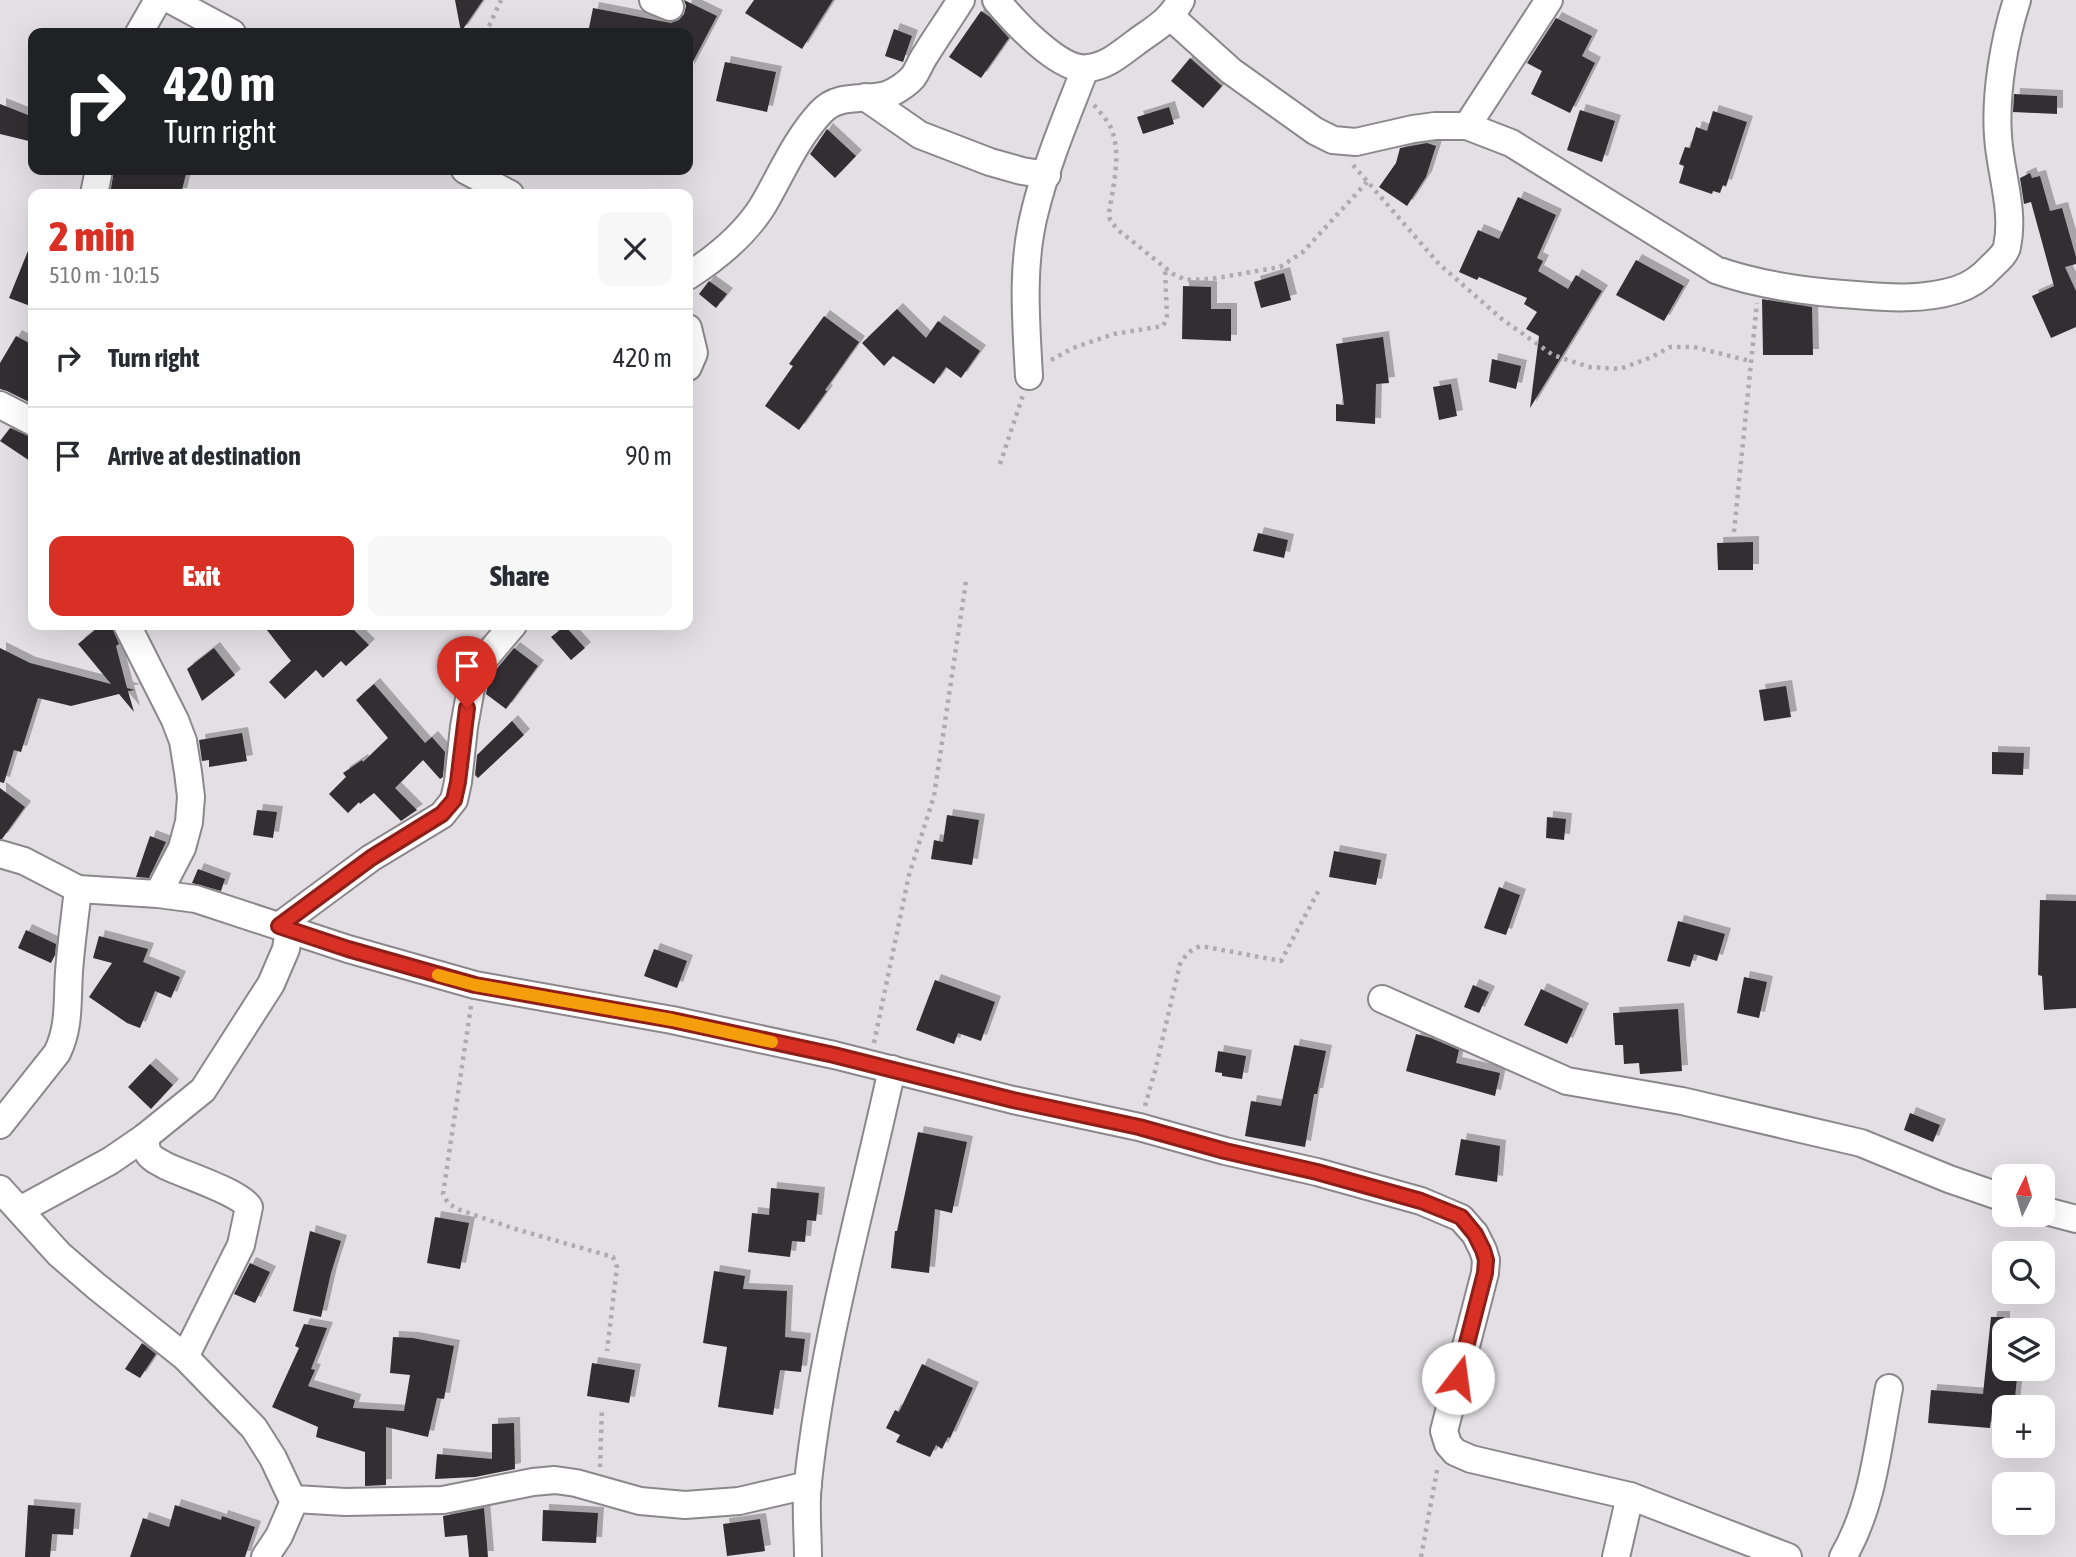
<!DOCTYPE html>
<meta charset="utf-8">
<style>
body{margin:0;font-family:"Asap Condensed",sans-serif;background:#f7f7f7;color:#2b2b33;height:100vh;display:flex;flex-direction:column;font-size:26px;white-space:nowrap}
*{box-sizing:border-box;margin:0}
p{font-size:23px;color:#7c7c81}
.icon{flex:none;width:38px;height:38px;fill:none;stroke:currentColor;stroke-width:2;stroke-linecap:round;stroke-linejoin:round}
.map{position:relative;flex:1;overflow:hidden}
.panel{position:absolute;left:28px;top:189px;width:665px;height:441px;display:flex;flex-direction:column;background:#fff;border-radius:14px;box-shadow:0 7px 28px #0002}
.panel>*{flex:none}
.banner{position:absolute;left:28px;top:28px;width:665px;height:147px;border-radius:14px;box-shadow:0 7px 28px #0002;background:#202124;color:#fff;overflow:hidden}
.needle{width:46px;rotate:5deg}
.buttons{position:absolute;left:1992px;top:1164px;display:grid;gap:14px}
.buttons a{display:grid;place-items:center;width:63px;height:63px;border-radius:14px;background:#fff;box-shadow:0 7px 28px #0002;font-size:35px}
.pin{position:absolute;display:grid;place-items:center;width:60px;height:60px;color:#fff;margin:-72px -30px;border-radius:50% 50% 50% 0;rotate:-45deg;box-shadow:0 0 7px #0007}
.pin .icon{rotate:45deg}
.me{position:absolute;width:77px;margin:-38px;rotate:15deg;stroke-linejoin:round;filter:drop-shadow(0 0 5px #0008)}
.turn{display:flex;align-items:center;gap:24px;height:147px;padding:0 21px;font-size:32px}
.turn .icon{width:91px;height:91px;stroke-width:2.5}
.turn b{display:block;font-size:49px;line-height:60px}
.round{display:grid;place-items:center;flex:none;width:74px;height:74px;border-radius:14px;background:#f7f7f7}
.headline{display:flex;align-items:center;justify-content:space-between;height:119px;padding:0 21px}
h1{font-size:42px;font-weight:800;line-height:52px;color:#d93025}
.cta{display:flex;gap:14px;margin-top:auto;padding:14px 21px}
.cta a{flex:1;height:80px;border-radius:14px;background:#d93025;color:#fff;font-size:28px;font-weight:800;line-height:80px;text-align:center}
.cta a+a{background:#f7f7f7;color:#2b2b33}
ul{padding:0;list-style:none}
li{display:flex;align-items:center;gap:21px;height:98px;padding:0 21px;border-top:2px solid #e1e1e2}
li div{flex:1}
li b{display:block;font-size:26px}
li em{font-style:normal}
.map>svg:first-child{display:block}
.building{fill:#322f33;filter:url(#shadow)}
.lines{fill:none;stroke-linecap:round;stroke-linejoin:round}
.minor-casing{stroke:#8b888c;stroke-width:30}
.path{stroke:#aeabaf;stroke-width:4.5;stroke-dasharray:3.5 5;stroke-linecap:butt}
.minor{stroke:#fff;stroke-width:26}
.route-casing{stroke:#8d1f18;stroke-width:18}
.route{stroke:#d93025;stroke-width:12}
.slow{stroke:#f59e0b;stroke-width:12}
</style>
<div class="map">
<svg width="2076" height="1557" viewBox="0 0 2076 1557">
<defs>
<filter id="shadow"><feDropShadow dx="6" dy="-6" stdDeviation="0" flood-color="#0004"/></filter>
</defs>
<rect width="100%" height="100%" fill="#e3dfe4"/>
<g class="building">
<polygon points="455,0 483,0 461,32"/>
<polygon points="684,0 717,16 688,71 688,33 588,33 593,8 671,23 679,20 684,14 686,6"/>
<polygon points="754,0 833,0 802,49 745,13"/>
<polygon points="981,11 990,17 1009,38 981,78 949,57"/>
<polygon points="1556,18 1592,36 1582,56 1595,63 1570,113 1531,94 1542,71 1527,63"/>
<polygon points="894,29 912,36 903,62 885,56"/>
<polygon points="1190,58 1222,86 1203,108 1171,81"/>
<polygon points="725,62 776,72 767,112 716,101"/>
<polygon points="2014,94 2057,96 2057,114 2013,112"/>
<polygon points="0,104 33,117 33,142 0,134"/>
<polygon points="1169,107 1174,124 1143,134 1137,117"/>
<polygon points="1580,110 1615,121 1602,162 1567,150"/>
<polygon points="1713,111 1747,122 1726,186 1723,185 1720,193 1713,191 1712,194 1679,183 1684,166 1679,164 1685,147 1690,148 1696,127 1707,131"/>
<polygon points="827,129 856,156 835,178 810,154"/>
<polygon points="1427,143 1436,146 1426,177 1407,206 1379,187 1396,163 1400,148"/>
<polygon points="114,170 187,170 181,194 110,194"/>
<polygon points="2030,173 2032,178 2040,176 2050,211 2062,208 2076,257 2076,264 2065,267 2076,291 2076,327 2051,338 2032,296 2054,286 2031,202 2024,204 2020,178"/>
<polygon points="1518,197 1556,215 1537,258 1543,261 1538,271 1568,289 1576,275 1602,291 1530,408 1539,336 1526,329 1537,312 1524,304 1527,298 1479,277 1477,280 1459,272 1478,230 1499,239"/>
<polygon points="32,241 33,241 33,307 9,298"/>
<polygon points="1636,260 1684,286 1664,321 1616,295"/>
<polygon points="1284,273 1291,300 1261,308 1254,282"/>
<polygon points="709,281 727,294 716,308 699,294"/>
<polygon points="1183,286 1211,287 1211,309 1231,309 1231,341 1182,339"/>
<polygon points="1762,299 1812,307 1813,355 1763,355"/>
<polygon points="897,309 926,338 938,321 980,351 961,378 946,367 934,384 893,356 884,366 862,343"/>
<polygon points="824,316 859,342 825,390 827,391 799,430 765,406 793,366 789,364"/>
<polygon points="16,336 33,345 33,404 7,391 0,389 0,363"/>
<polygon points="1383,337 1389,383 1376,384 1375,424 1336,421 1336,404 1344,405 1336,344"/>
<polygon points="1492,359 1521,366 1516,389 1489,382"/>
<polygon points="1451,384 1457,416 1439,420 1433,387"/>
<polygon points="10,428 33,438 33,463 0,441"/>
<polygon points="1258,533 1288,540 1284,558 1253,551"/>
<polygon points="1753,542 1753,570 1718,570 1717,543"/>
<polygon points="101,625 111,625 119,644 116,646 127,688 135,690 128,691 134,712 119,694 71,706 38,698 21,752 14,750 4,783 0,782 0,648 30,663 111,684 78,644"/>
<polygon points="263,625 349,625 369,645 346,666 341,661 323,678 316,670 285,699 269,682 291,661"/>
<polygon points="565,626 585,648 571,660 551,637"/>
<polygon points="214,648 235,675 202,701 187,669"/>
<polygon points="514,648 538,666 506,709 486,694 489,678"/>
<polygon points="374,684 425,743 432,737 445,752 443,777 440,779 423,760 395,788 417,810 401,821 374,793 360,804 359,802 348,813 329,794 346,777 343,773 362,760 363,762 388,738 356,700"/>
<polygon points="1786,686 1791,717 1764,721 1759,690"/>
<polygon points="512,721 524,735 478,778 475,775 477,755"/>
<polygon points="242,733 247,761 209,767 209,760 202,761 199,740"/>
<polygon points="1992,752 2024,753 2023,775 1992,774"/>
<polygon points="0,788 25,807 2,839 0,839"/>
<polygon points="257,810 277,812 273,838 253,835"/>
<polygon points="947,815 979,820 972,865 931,859 934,840 943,842"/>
<polygon points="1547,817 1566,819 1564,840 1546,838"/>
<polygon points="150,836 166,842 149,878 136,877"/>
<polygon points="1334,851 1381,860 1376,885 1329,877"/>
<polygon points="198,869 225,879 221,891 192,883"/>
<polygon points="1499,887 1520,895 1506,935 1484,928"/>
<polygon points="2040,900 2076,901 2076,1008 2044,1010 2042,976 2038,975"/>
<polygon points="1678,921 1725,934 1717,961 1694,954 1690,967 1667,961"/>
<polygon points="26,930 56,944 55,955 51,963 18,948"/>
<polygon points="99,936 148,949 143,962 180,977 171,998 155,991 140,1028 127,1023 89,997 112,963 93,958"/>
<polygon points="654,949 687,961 677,988 644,976"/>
<polygon points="1744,977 1767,982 1759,1018 1737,1013"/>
<polygon points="935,980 995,1002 981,1041 958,1033 954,1044 916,1030"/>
<polygon points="1473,985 1489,992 1479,1013 1464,1007"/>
<polygon points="1541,989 1583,1009 1567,1044 1524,1025"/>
<polygon points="1678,1009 1682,1071 1640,1074 1639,1063 1624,1064 1623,1045 1615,1045 1613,1013"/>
<polygon points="1416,1034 1431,1038 1459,1050 1456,1063 1500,1073 1495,1096 1406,1071"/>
<polygon points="1294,1045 1326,1051 1317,1094 1314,1094 1305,1147 1245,1136 1251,1101 1281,1106"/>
<polygon points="1218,1051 1246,1056 1242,1079 1222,1076 1222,1073 1215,1072"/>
<polygon points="150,1064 173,1085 151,1109 128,1087"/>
<polygon points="1910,1113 1940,1125 1933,1142 1904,1130"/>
<polygon points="918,1132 967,1142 952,1213 935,1209 929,1273 891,1268 895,1231 897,1231"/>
<polygon points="1461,1139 1500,1146 1497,1182 1455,1175"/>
<polygon points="771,1188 819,1193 816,1221 807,1220 805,1242 792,1241 790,1257 748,1252 752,1213 769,1215"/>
<polygon points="435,1217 469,1223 460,1269 427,1263"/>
<polygon points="310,1231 341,1241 331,1273 321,1317 293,1311"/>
<polygon points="250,1263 270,1272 255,1303 234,1294"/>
<polygon points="714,1271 745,1276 743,1289 787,1291 785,1337 805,1339 801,1372 780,1370 773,1415 718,1407 727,1347 703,1343"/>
<polygon points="1991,1317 2004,1317 2004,1368 2018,1368 2014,1407 2004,1407 2004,1413 1992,1412 1990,1428 1928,1423 1931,1390 1983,1394"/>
<polygon points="304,1324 327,1328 311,1369 315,1370 308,1386 355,1400 353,1408 404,1411 410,1375 390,1373 393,1337 413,1338 454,1346 444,1399 437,1398 428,1437 386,1427 386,1485 365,1486 365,1452 316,1437 318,1427 272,1407 299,1348 295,1346"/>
<polygon points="142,1343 156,1354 140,1378 125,1369"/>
<polygon points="592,1363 635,1370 629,1403 587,1396"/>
<polygon points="922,1364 973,1388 950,1438 948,1437 942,1449 936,1445 930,1457 896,1442 900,1435 886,1428 895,1410 899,1412"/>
<polygon points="514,1423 515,1469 475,1477 435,1479 437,1454 492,1459 492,1424"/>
<polygon points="28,1505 75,1509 73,1535 52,1534 50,1557 25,1557"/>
<polygon points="175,1505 221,1520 222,1516 255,1527 245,1557 130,1557 143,1518 169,1527"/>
<polygon points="484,1508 488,1557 469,1557 467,1535 445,1537 443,1516"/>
<polygon points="543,1510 598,1513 596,1543 542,1541"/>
<polygon points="760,1519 765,1551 727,1556 723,1524"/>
</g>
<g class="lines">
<defs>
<g id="minor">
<polyline points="171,0 232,33"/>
<polyline points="653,0 670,7"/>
<path d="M996 0C1013 20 1060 73 1088 68 1107 66 1120 54 1135 43 1155 28 1168 23 1181 0"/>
<path d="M1171 17 1231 71 1315 131 1333 140 1356 142 1413 129 1435 126H1467L1511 143 1716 270C1761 286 1809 292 1856 295 1889 298 1924 300 1956 290 1969 286 1982 277 1991 267 1997 261 2005 255 2007 247 2015 210 2000 172 1998 136 1995 94 2004 40 2017 0"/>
<polyline points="139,33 158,0"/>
<polyline points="865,97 920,135 990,162 1022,171 1047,175"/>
<polyline points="1467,126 1549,0"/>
<polyline points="465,170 510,194"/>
<polyline points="94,194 99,170"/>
<path d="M688 276C716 258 744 235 762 207 781 175 795 140 821 112 839 93 863 101 886 95 895 92 907 84 913 77 918 70 921 61 926 54 937 36 950 18 961 0"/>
<polyline points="688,328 694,353 688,367"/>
<path d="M1029 376C1026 321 1021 264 1035 211 1047 162 1067 116 1085 69"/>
<polyline points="0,405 33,422"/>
<polyline points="127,625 175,720 183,741 188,772 191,797 189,822 182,848 158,894"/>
<polyline points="0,854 24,861 78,889 158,894 196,899 348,949 475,985 672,1020 834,1055 1013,1100 1139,1127 1225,1151 1317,1172 1421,1201 1461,1218 1475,1234 1483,1250 1486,1260 1485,1273 1444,1431 1448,1444 1455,1452 1471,1459 1630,1496 1788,1557"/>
<polyline points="279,926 371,858 442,815 454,800 458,782 464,727 474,671 513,625"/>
<polyline points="1382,999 1567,1081 1682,1101 1861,1143 1949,1179 2004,1198"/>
<path d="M0 1125 57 1053C70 1027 67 1001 69 972 71 944 75 917 78 889"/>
<path d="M145 1137C146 1142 146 1149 148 1153 152 1160 160 1162 166 1166 185 1175 239 1192 249 1207L241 1245 185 1357"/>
<polyline points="0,1189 59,1254 96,1286 185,1357 254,1428 273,1458 290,1494 295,1499 345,1502 443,1500 533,1482 555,1480 576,1483 640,1501 685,1505 739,1501 808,1485"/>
<polyline points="20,1210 110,1161 145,1137 203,1090 271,984 286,949 289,929"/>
<polyline points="2042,1210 2076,1219"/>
<polyline points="265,1557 279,1536 295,1499"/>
<path d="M808 1557C808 1532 805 1507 808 1482 823 1342 862 1207 892 1069"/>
<polyline points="1616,1557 1630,1496"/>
<path d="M1843 1557C1873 1506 1878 1445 1889 1388"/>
</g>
</defs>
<use href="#minor" class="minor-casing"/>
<g class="path">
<polyline points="484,33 489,26 501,0"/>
<path d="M1094 105C1100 112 1107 120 1111 128 1122 155 1113 185 1109 213L1110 220 1117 229 1173 274 1186 280 1211 279 1280 267 1303 252 1367 182"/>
<polyline points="1353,165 1439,264 1503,320 1553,355 1589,367 1620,369 1652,357 1670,347 1694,347 1750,361"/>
<polyline points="1051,360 1073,348 1114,334 1163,326 1167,318 1165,269"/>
<polyline points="1000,464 1023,395"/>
<polyline points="1734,532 1757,303"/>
<polyline points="471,1006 443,1194 448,1203 457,1209 512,1228 613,1257 617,1267 607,1351"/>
<polyline points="874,1043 909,875 934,796 966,581"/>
<path d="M1145 1106 1155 1071 1180 964C1186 954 1190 950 1201 946L1281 961 1320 888"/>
<polyline points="600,1467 602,1408"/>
<polyline points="1421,1557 1438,1465"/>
</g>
<use href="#minor" class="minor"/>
</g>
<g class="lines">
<defs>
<polyline id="route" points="467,708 458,782 454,800 442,814 371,858 279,926 348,949 475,985 672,1020 834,1055 1013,1100 1139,1127 1225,1151 1317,1172 1421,1201 1461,1217 1475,1234 1483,1250 1486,1260 1485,1273 1458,1378"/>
</defs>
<use href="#route" class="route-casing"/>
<use href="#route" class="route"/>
<polyline class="slow" points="438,975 475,985 672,1020 772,1042"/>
</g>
</svg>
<div class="buttons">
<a><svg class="needle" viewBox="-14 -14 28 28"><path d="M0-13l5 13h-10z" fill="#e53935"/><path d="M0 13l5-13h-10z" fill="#7c7c81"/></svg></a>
<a><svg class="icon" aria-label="search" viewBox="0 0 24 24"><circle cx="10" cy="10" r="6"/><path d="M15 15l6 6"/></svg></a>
<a><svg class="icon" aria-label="layers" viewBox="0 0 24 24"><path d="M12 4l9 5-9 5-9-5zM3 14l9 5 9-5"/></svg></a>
<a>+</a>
<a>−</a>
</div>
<div class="pin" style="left:467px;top:708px;background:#d93025"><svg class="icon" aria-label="arrive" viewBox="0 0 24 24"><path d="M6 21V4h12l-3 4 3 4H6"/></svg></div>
<svg class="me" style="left:1458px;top:1378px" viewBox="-20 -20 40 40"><circle r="19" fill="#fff"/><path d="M0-13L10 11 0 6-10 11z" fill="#d93025"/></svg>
<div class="banner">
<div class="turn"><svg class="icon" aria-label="right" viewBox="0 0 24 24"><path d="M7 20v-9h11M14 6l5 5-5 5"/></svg><div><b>420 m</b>Turn right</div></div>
</div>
<section class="panel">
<div class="headline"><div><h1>2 min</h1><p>510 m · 10:15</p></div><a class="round"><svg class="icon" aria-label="close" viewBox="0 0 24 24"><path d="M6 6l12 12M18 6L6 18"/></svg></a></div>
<ul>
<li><svg class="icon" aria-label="right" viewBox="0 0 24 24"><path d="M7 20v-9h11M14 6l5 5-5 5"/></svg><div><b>Turn right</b></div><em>420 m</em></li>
<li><svg class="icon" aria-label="arrive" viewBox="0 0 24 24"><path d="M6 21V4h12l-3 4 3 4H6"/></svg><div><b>Arrive at destination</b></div><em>90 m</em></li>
</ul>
<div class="cta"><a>Exit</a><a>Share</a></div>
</section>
</div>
